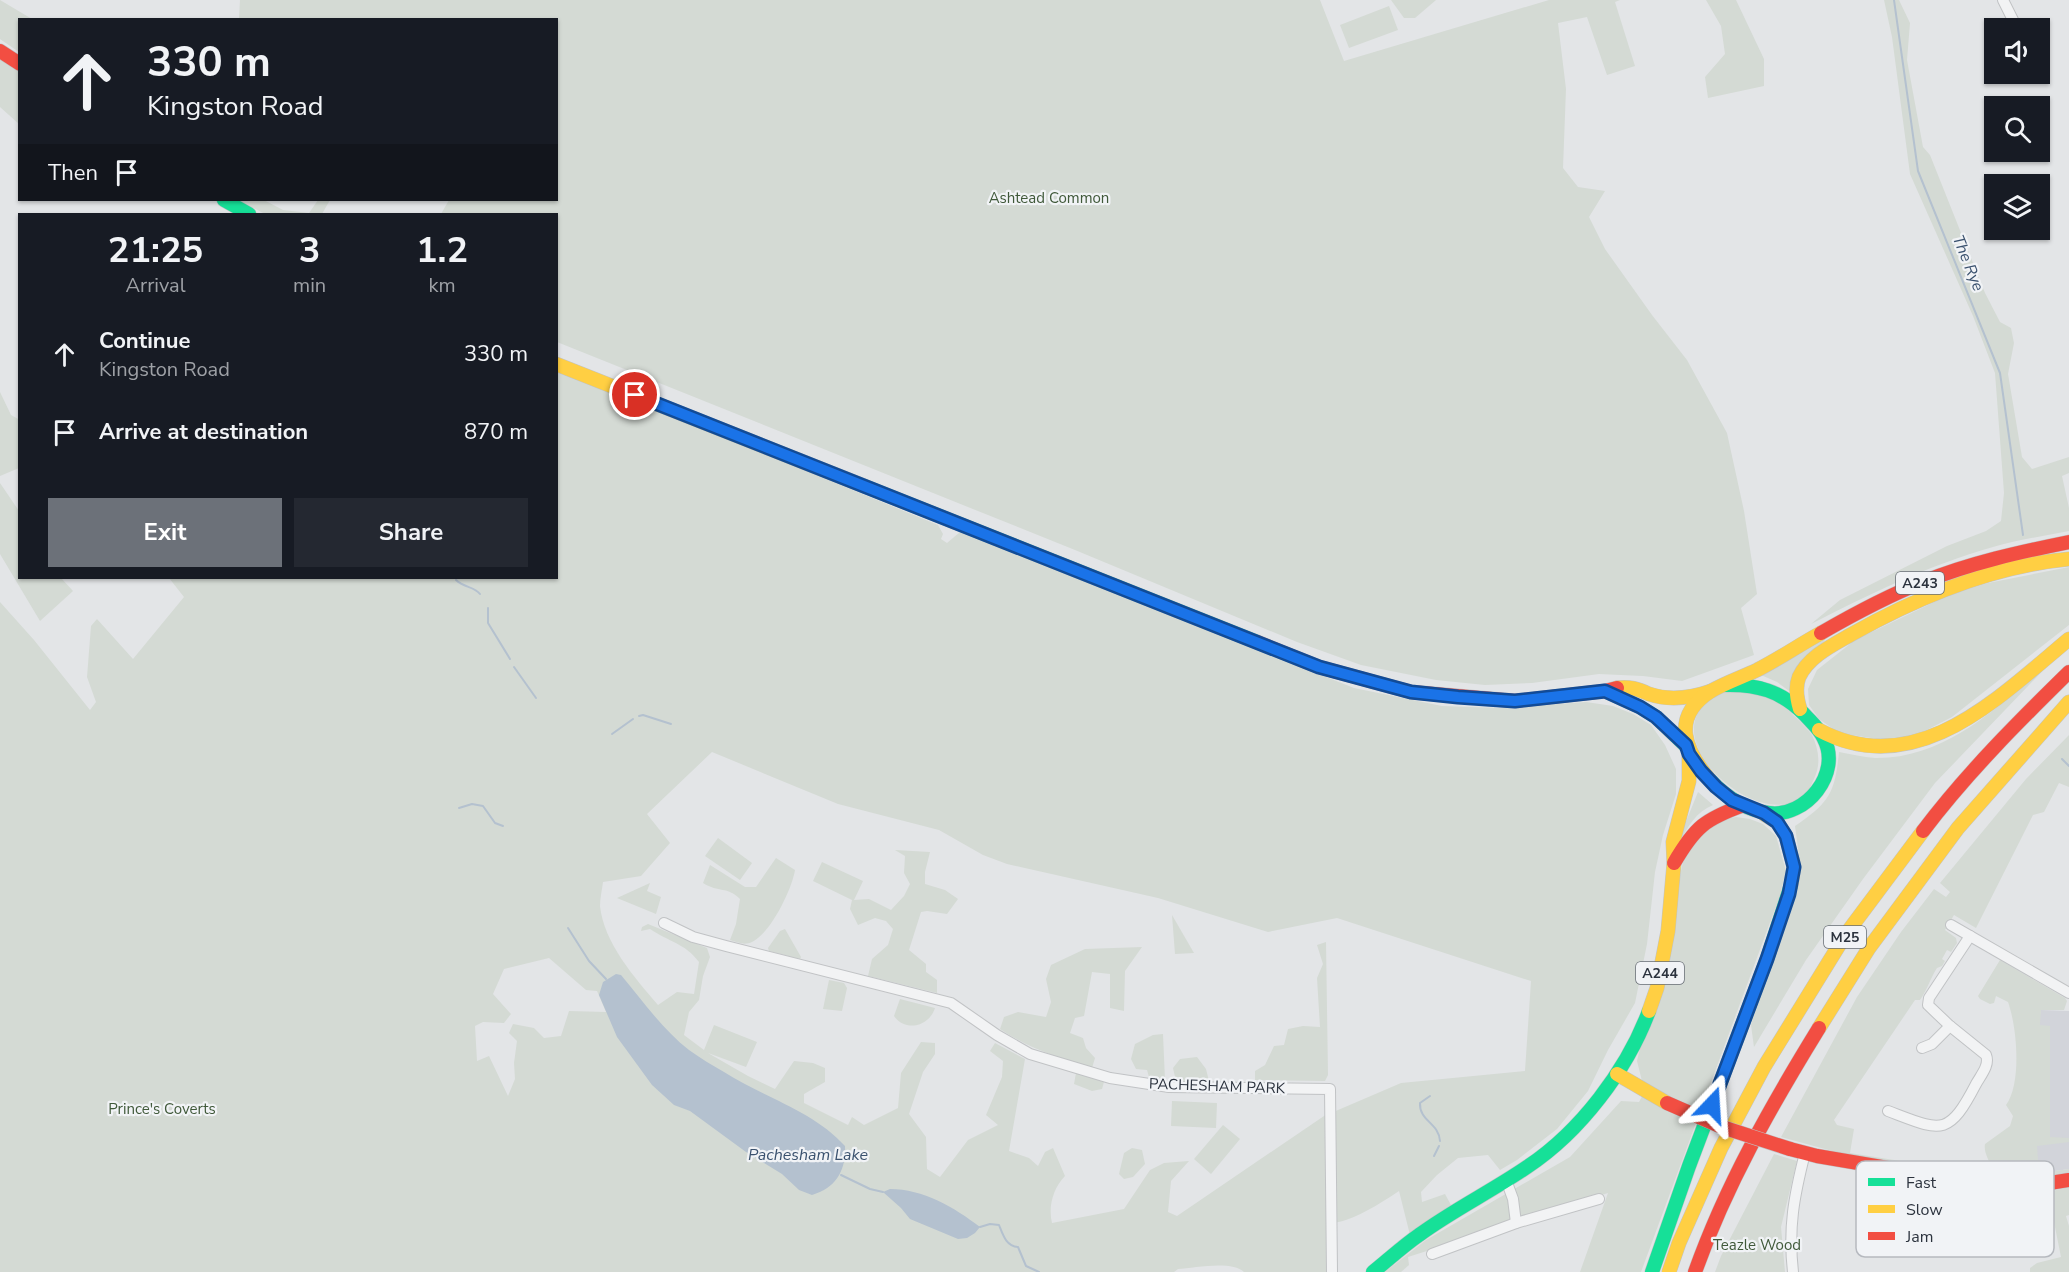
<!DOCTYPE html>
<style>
body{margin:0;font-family:"Nunito Sans",sans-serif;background:#242831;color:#f1f3f6;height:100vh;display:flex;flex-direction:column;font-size:22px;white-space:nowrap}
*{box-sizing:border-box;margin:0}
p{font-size:20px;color:#9ea1a6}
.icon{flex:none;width:33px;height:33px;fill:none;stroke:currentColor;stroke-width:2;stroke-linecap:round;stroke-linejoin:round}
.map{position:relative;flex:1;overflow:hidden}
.panel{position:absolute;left:18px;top:213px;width:540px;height:366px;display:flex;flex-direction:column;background:#171b24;border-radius:0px;box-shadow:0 2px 4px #0004}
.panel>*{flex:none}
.guide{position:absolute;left:18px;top:18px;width:540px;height:183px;border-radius:0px;box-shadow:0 2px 4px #0004;background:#171b24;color:#f1f3f6;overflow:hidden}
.controls{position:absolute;left:1984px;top:18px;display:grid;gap:12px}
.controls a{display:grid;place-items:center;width:66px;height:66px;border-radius:0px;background:#171b24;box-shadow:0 2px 4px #0004;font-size:30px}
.pin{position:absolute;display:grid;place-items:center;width:51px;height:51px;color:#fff;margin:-26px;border:3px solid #fff;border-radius:50%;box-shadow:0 2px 6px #0007}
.me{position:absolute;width:66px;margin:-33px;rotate:20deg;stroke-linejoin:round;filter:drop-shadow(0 0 4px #0008)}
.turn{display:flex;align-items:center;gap:21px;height:126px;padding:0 30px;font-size:27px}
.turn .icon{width:78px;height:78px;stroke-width:2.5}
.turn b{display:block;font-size:42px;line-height:51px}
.then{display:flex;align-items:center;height:57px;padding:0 30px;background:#0003;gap:12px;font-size:22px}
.eta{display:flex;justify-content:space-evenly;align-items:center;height:102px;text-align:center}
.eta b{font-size:36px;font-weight:700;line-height:42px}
.action{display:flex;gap:12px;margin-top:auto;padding:12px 30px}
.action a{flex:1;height:69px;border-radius:0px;background:#6c7179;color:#fff;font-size:24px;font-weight:700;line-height:69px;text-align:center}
.action a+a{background:#242831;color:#f1f3f6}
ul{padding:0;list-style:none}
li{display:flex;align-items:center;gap:18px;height:78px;padding:0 30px}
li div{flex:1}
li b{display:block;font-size:22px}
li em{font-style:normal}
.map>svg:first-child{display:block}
.built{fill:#d2d4da}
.green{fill:#d4dad4;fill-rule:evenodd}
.water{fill:#b4c1cf}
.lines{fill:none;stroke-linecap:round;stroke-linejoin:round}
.stream{stroke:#b4c1cf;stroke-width:2}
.street-casing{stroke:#c1c3c5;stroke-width:12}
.fast-casing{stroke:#c1c3c5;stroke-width:15}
.slow-casing{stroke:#c1c3c5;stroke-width:15}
.jam-casing{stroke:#c1c3c5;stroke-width:15}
.street{stroke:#f2f3f4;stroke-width:10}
.fast{stroke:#16e098;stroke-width:14}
.slow{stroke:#ffcf43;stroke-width:14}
.jam{stroke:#f24e42;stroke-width:14}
.jam-bridge-casing{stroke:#c1c3c5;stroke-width:15;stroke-linecap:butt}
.jam-bridge{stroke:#f24e42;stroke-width:14}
.route-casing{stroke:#114b97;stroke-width:15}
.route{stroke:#1a73e8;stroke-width:10}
.labels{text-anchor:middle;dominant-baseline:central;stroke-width:4.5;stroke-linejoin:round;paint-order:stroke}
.shield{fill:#f1f3f6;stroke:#676d75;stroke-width:1.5}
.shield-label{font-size:14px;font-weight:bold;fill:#2c333e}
.park-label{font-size:15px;fill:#40593a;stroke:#f1f3f6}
.street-label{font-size:15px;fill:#2c333e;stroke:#f1f3f6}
.water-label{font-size:16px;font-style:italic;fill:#3a516e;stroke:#f1f3f6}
.key{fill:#f1f3f6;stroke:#b6b9bf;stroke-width:1.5}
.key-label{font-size:16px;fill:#2c333e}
</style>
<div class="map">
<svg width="2069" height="1272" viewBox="0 0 2069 1272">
<rect width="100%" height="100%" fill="#e3e5e7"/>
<polygon class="built" points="2041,1010 2069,1011 2069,1169 2034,1174 2032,1051"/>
<g class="green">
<polygon points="0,0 32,19 20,20 19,52 0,39"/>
<polygon points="240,0 1320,0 1344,61 1549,0 1620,0 1615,2 1635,66 1607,75 1587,17 1558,23 1566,89 1563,168 1578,187 1605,191 1589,217 1605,249 1652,315 1687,360 1727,433 1744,511 1757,594 1741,608 1754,655 1682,681 1643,676 1599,674 1532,683 1485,685 1436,680 1361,665 1297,642 1075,550 557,342 556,214 441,214 449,200 556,200 556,20 239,19"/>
<polygon points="1391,0 1436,0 1415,18 1404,18"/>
<polygon points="1706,0 1736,0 1764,59 1764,86 1708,98 1705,77 1725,54 1721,26"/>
<path d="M1884 0H1899L1910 23 1907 60 1923 147 1930 155 1985 293 2000 322 2011 328 2014 343 2008 374 2022 457 2032 469 2069 457V473L2062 476 2069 508V531C2044 536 2017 540 1993 547 1929 565 1870 594 1811 624L1840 600 1947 546 1986 531 2001 521 2004 493 1995 373 1973 316 1910 174 1892 37Z"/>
<polygon points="1389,6 1398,30 1349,48 1340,25"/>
<polygon points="0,54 19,66 19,124 0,107"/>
<polygon points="238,200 264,200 283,210 309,213 318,200 330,200 322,214 265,214"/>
<path d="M557 369 938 525 943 534 941 539 947 543 960 532 1354 688 1442 706 1499 708 1586 702 1613 706 1633 714 1651 725 1665 745 1676 769V794L1663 835 1655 872 1647 944 1635 1003 1608 1050 1588 1091 1557 1129 1517 1160 1500 1170 1488 1155 1458 1158 1437 1175 1421 1192 1422 1202 1445 1194 1451 1205 1410 1235 1399 1191C1381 1203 1348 1225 1326 1223L1328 1272H1244C1232 1260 1194 1268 1178 1269L1174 1272H0V602L34 640 90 710 96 702 87 677 91 626 97 619 133 659 184 597 169 578H556ZM712 752 838 804 939 830 983 855 1007 864 1158 898 1268 932 1337 918 1531 981 1525 1071 1401 1083 1324 1116 1177 1216 1168 1212 1171 1181 1189 1161 1164 1163 1150 1170 1124 1209 1052 1223C1048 1207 1053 1188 1065 1176L1053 1148 1045 1152 1038 1166 1029 1158 1009 1151 1025 1059 995 1043 990 1051 1003 1061 1002 1077 986 1115 998 1125 968 1140 940 1177 927 1169 926 1137 909 1114 923 1072 935 1054V1043L921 1042 901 1073 898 1108 864 1125 852 1117 848 1125 804 1103V1094L825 1082V1068L813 1063 794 1061 775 1089 748 1076 708 1053 746 1067 757 1042 714 1025 704 1050 684 1035 689 1012 699 1000 703 976 710 957 707 948 648 924 642 927 641 931 650 929C669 942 685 943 699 962L694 994 677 992 658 1005C634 977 604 943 600 906 600 898 602 890 603 882L641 876 670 843 647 814ZM549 958 586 990 597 991 606 1012 569 1011 561 1036 544 1038 534 1028 513 1024 509 1033 517 1041 514 1063 515 1079 508 1096 489 1056 477 1061 475 1026 483 1022 504 1023 511 1014 493 994 504 969Z"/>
<polygon points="0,392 11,415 20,420 19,468 0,476"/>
<polygon points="0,483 19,511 20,578 61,578 73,591 40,621 0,554"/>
<polygon points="2069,567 2069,625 1952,717 1919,734 1890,741 1839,733 1819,719 1809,705 1808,689 1817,670 1855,640 1951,594 1988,583"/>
<polygon points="1827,637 1789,691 1777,682 1761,675"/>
<path d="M2054 659 1935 783 1863 879 1806 960 1754 1047 1751 1025 1799 856 1795 826C1829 803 1835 793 1839 752 1851 754 1863 757 1875 758 1948 759 2002 703 2054 659Z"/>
<path d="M1727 688C1740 691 1761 692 1772 697 1778 699 1809 730 1812 735 1819 750 1821 764 1814 779 1812 783 1810 788 1808 791 1771 837 1670 757 1699 711 1705 702 1719 695 1727 688Z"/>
<path d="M2069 735V787L2059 783 2044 812 2033 815 1976 928 1954 915 1945 930 1956 938 1957 943 1951 952 1947 950 1942 959 1945 961 1942 966 1937 968C1930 979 1927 990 1920 1000H1915L1834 1120 1837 1125 1854 1129 1850 1153 1913 1163 1942 1162 1977 1174 1989 1172C1993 1162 1983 1155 1985 1144L2010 1126 2013 1116 2006 1105C2022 1083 2017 1027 2008 1002L1996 996 1994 1003 1990 1004 1980 999 1978 996 2000 960 2065 998 2067 1001 2064 1010H2041L2040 1025 2050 1026V1137L2069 1138V1142L2037 1146 2039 1173 2069 1169V1172L2049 1178 2018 1180 1977 1179 1847 1155 1781 1137 1857 997 1901 932 1934 889 1946 897 1950 892 1940 883 2026 779Z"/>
<path d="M1698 792 1713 805C1696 812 1688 826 1680 842L1685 824Z"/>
<path d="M1736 817 1750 819 1763 824 1776 836 1786 871 1779 898 1641 1272H1580L1608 1193 1408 1257 1409 1265 1401 1272H1385L1426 1240 1570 1157 1621 1101 1639 1102 1647 1087 1642 1081 1637 1061 1683 862C1697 835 1703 823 1736 817Z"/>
<polygon points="718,838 752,863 740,880 705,856"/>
<polygon points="895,850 930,852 925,872 925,884 945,890 958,899 947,914 927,911 921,912 909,950 926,964 926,972 937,980 937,993 868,976 872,959 888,945 893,929 886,921 875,918 858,925 850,909 852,900 813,881 822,862 863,881 854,900 869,899 891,910 904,896 910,884 904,873 905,856"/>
<path d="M776 858 795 870C792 889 771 933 752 942 744 946 737 942 730 940L736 924 740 899C727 886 719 893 703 883L710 865 745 887H756Z"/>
<polygon points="650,883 647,891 661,897 656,914 617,898"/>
<polygon points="1172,915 1194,953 1175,954"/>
<polygon points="785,929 801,957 800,959 769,951 768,948 780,931"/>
<polygon points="1326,942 1328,1075 1325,1081 1255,1080 1255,1071 1265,1065 1274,1046 1284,1045 1288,1029 1303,1026 1320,1027 1317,978 1323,964 1317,945"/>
<path d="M1142 947 1125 971 1124 1011 1110 1008V974L1092 972 1084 1016 1075 1018 1070 1033 1083 1038 1086 1048 1095 1058 1092 1068C1059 1058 1028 1048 1000 1029L1004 1017 1018 1012 1046 1017 1051 1002 1046 979 1051 965 1085 949Z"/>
<polygon points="829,980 844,983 847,988 842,1011 823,1009"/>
<path d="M900 999 935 1008C929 1027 905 1032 894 1016Z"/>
<polygon points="1163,1034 1165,1080 1149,1077 1147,1070 1136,1069 1131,1059 1135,1044 1153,1035"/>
<polygon points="1197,1057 1206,1069 1209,1081 1176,1081 1173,1068 1180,1059"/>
<polygon points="1076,1073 1104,1082 1102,1089 1092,1091 1074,1084"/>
<polygon points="1172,1101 1217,1103 1216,1128 1171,1126"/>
<polygon points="1223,1125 1240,1139 1211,1174 1194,1159"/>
<polygon points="1132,1148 1142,1150 1145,1164 1133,1177 1124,1179 1119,1174 1124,1153"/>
<polygon points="1774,1154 1797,1161 1781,1227 1785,1272 1715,1272 1721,1256"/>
<polygon points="2069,1187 2069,1215 2066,1216 2069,1226 2069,1272 2030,1272 2030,1268 2037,1263 2061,1257 2048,1192"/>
</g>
<g class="water">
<path d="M616 974 621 975C642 1000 663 1030 689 1050 700 1058 712 1065 724 1072 763 1097 814 1111 845 1146 846 1171 836 1188 812 1195L799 1190 782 1174 746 1152 690 1111 674 1105 652 1085 617 1037 599 995 603 982Z"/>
<path d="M890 1189C923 1189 954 1207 980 1227L975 1233 967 1238 958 1239 910 1219 901 1208 883 1192Z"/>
</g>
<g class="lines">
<g class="stream">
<polyline points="1894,0 1918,171 2000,373 2023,535"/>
<path d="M456 580C464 588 474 586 480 594"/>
<polyline points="488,608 488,623 510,659"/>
<polyline points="514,667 536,698"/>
<polyline points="639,716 643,715 671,724"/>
<polyline points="612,734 633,719"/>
<polyline points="2062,759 2069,766"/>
<polyline points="459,808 472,804 483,806 495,823 503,826"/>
<polyline points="568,928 589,961 606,979"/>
<path d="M1430 1096 1420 1103C1419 1121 1439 1123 1440 1141"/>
<polyline points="1434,1156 1439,1146"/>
<polyline points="841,1175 870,1189 883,1192"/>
<path d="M980 1227 990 1224 999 1225C1003 1235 1006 1246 1018 1247L1026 1266 1039 1272"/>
</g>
<defs>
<g id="street">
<polyline points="2003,0 2017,28"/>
<polyline points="664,923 693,937 726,946 951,1003 997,1035 1030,1054 1110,1078 1169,1087 1330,1089 1332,1272"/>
<polyline points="1951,925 2069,993"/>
<polyline points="1922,1048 1932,1044 1950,1026"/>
<path d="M1888 1111C1941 1131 1948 1138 1976 1084 1981 1075 1990 1065 1986 1055L1950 1026 1928 1005 1929 998 1970 936"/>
<polyline points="1506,1180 1513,1199 1516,1223"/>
<polyline points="1432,1254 1516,1223 1599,1199"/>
<path d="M1793 1272C1788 1228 1794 1196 1805 1153"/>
</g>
<g id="fast">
<polyline points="224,200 249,214"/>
<polyline points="864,486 1257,642"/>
<polyline points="1605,691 1640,707 1656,717 1685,745"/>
<path d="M1710 780C1726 797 1745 810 1769 813 1806 818 1842 773 1824 739 1820 729 1811 722 1804 714 1781 691 1757 684 1725 685"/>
<path d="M1373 1272C1388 1260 1403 1246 1419 1235 1453 1210 1492 1191 1527 1167 1580 1132 1627 1070 1649 1011"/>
<polyline points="1652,1272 1689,1166 1767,959 1791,885"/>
</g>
<g id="slow">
<polyline points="556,364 864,486"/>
<path d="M1617 688C1629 686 1638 689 1649 694 1670 701 1691 698 1711 691"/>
<path d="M1800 709C1797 699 1795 687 1799 677 1809 656 1833 645 1852 634 1918 597 1993 566 2069 559"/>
<path d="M1819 730C1916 782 1998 698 2069 639"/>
<path d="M1710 780C1685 750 1670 717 1711 691 1725 683 1742 677 1757 670 1779 659 1799 645 1821 633"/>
<polyline points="1764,814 1777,822 1786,836 1794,867 1791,885"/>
<polyline points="1649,1011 1657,988 1668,931 1674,863 1673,842 1689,781 1689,754"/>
<polyline points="1819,1028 1869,948 1958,828 2069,702"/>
<polyline points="1617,1074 1667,1103"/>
<polyline points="1669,1272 1679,1243 1721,1148 1764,1067 1846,934 1923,831"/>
</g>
<g id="jam">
<polyline points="0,51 20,64"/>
<path d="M1821 633C1854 614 1887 596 1923 582 1970 563 2020 552 2069 542"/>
<polyline points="1257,642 1319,667 1411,692 1515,701 1605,691 1617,688"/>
<path d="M1923 831C1966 774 2018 722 2069 672"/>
<path d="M1674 863C1695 827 1705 819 1744 805"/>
<polyline points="1790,1149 1817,1156 1988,1185 2031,1186 2069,1180"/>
<path d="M1695 1272C1726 1185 1771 1106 1819 1028"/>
</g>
</defs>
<use href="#street" class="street-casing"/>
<use href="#fast" class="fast-casing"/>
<use href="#slow" class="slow-casing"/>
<use href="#jam" class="jam-casing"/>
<use href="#street" class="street"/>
<use href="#fast" class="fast"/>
<use href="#slow" class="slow"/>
<use href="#jam" class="jam"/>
<defs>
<polyline id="jam-bridge" points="1667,1103 1722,1127 1790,1149"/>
</defs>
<use href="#jam-bridge" class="jam-bridge-casing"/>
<use href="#jam-bridge" class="jam-bridge"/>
</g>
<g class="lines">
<defs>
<polyline id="route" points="635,395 1319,667 1411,692 1458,697 1515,701 1605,691 1640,707 1656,717 1686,745 1689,754 1701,771 1716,787 1732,800 1764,813 1777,822 1786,836 1794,867 1789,894 1767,959 1712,1105"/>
</defs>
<use href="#route" class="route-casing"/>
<use href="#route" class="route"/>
</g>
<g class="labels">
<g class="shield">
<rect x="1896" y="572" width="48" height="22" rx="4.5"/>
<rect x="1824" y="926" width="42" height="22" rx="4.5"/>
<rect x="1636" y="962" width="48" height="22" rx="4.5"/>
</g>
<g class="shield-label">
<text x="1920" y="583">A243</text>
<text x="1845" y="937">M25</text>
<text x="1660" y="973">A244</text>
</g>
<g class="park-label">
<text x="1049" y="198">Ashtead Common</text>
<text x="162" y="1109">Prince's Coverts</text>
<text x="1757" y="1245">Teazle Wood</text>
</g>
<g class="street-label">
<text transform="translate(1217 1086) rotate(2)">PACHESHAM PARK</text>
</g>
<g class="water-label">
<text transform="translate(1968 263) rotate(68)">The Rye</text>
<text x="808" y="1155">Pachesham Lake</text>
</g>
</g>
<rect x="1856" y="1161" width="198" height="96" rx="9" class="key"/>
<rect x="1868" y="1178" width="27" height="8" fill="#16e098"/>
<rect x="1868" y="1205" width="27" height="8" fill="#ffcf43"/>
<rect x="1868" y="1232" width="27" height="8" fill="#f24e42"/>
<g class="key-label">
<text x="1906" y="1188">Fast</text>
<text x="1906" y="1215">Slow</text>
<text x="1906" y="1242">Jam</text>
</g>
</svg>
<div class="controls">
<a><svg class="icon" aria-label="sound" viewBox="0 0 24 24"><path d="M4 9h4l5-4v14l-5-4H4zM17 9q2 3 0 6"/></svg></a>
<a><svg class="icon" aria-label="search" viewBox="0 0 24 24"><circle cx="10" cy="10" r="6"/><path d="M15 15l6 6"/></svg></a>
<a><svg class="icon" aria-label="layers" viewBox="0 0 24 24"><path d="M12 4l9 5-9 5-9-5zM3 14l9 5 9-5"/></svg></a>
</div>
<div class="pin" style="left:635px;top:395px;background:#d93025"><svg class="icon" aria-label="arrive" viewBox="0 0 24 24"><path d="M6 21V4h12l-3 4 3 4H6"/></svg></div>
<svg class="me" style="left:1712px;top:1105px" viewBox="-20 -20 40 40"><path d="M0-17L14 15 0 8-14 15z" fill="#1a73e8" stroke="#fff" stroke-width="4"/></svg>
<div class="guide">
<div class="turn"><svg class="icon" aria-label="ahead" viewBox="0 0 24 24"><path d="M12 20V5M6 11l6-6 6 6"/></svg><div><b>330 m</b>Kingston Road</div></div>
<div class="then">Then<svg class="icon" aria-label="arrive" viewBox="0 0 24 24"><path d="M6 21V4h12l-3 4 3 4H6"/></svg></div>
</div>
<section class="panel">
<div class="eta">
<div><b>21:25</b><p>Arrival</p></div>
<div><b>3</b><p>min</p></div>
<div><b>1.2</b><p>km</p></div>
</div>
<ul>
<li><svg class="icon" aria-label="ahead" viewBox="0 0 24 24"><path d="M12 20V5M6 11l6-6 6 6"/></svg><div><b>Continue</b><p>Kingston Road</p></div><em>330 m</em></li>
<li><svg class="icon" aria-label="arrive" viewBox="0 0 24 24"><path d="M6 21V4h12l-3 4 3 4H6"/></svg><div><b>Arrive at destination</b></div><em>870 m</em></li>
</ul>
<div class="action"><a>Exit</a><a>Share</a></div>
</section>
</div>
